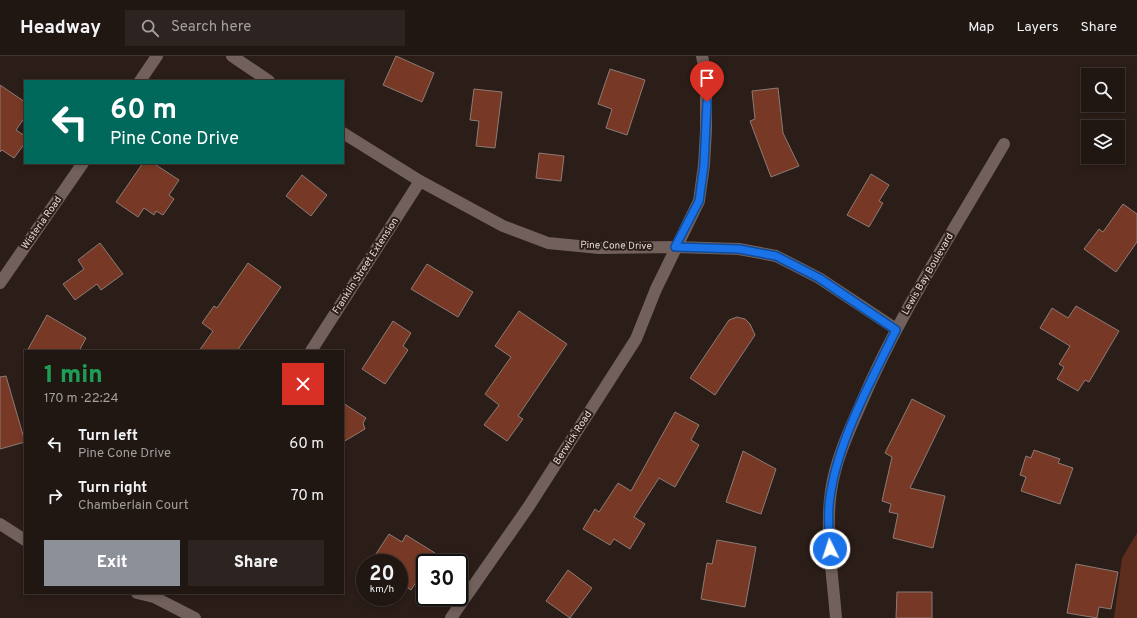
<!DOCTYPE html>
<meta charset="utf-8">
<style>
body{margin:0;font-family:Overpass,sans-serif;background:#2d2320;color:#f1f3f6;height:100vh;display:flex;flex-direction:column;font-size:15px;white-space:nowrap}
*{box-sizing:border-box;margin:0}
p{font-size:13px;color:#a29f9f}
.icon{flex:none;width:22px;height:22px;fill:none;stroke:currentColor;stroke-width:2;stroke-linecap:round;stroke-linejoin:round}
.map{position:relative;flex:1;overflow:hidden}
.drawer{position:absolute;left:24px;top:294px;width:320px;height:244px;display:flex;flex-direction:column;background:#201612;border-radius:0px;box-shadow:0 2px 6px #0003,0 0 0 1px #3d3532}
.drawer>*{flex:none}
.guide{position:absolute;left:24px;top:24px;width:320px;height:84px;border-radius:0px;box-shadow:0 2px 6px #0003,0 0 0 1px #3d3532;background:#00695c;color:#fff;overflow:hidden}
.buttons{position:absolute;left:1081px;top:12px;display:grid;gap:8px}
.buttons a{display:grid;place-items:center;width:44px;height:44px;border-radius:0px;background:#201612;box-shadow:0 2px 6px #0003,0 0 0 1px #3d3532;font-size:20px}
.speed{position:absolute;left:356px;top:498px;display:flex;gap:8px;font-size:20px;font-weight:700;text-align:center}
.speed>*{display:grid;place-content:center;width:52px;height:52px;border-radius:50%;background:#201612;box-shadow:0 2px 6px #0003,0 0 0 1px #3d3532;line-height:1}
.speed small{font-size:10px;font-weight:400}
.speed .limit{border:2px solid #111;border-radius:6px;background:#fff;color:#111}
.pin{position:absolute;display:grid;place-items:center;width:34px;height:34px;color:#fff;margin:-41px -17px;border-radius:50% 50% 50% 0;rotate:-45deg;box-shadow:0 0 4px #0007}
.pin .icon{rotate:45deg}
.me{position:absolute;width:44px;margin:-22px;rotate:356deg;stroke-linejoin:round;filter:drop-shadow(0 0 3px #0008)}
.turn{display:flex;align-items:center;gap:14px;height:84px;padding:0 20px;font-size:18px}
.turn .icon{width:52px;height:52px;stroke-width:2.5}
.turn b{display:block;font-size:28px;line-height:34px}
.round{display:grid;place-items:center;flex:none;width:42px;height:42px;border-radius:0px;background:#2d2320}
.head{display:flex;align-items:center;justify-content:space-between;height:68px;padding:0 20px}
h1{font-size:24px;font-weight:800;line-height:30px;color:#1e9e55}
.cta{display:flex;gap:8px;margin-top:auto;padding:8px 20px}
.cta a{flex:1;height:46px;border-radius:0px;background:#8c9099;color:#fff;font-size:16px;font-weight:800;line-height:46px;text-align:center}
.cta a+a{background:#2d2320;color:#f1f3f6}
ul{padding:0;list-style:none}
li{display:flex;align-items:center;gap:12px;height:52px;padding:0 20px}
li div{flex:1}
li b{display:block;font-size:15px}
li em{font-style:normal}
header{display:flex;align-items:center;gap:24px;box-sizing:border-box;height:56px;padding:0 20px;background:#201612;border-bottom:1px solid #3d3532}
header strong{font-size:19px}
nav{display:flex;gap:22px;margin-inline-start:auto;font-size:14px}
.search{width:280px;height:36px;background:#2d2320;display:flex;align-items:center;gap:10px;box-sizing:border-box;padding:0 14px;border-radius:0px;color:#a29f9f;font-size:15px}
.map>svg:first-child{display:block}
.green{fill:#5d2e1e}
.building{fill:#773925;stroke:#8c7b75}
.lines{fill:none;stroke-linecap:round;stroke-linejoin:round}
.minor{stroke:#71605b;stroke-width:12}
.route-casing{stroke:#114b97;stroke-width:10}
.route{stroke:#1a73e8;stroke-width:7}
.labels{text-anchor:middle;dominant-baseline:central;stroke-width:4;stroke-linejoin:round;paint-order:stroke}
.street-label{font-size:10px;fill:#e4dad7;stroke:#2b1d18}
</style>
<header>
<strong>Headway</strong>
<div class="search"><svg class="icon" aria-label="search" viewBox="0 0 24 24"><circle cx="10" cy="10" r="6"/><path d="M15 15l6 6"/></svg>Search here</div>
<nav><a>Map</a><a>Layers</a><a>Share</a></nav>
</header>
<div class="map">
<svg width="1137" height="562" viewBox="0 0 1137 562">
<rect width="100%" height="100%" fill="#2b1d18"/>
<polygon class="green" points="1137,477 1137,562 1114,562 1122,502"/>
<g class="building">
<polygon points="396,0 434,17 422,46 383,29"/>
<polygon points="610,13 645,24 627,79 606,72 612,53 598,48"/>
<polygon points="0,29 25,46 25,61 16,74 25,80 25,87 14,102 2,94 0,96"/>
<polygon points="778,32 783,77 799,110 771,121 750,65 755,63 752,35"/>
<polygon points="474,33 502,36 495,92 476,90 479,65 470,64"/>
<polygon points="539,97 564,100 561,125 536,122"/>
<polygon points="143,107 153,107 179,124 169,139 174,143 163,159 156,155 154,159 144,152 138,161 116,146"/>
<polygon points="871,118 889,129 879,145 883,147 869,171 847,159"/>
<polygon points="302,119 327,139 311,160 286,140"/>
<polygon points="1123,148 1137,158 1137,186 1116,216 1084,193 1099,173 1103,176"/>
<polygon points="100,187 123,218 101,234 97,228 75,244 63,228 84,213 78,204"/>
<polygon points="248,207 281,231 237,295 199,295 213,275 202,267 214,250 217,252"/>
<polygon points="427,208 473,236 458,261 411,233"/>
<polygon points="1076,250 1119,275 1089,326 1085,324 1078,335 1057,323 1064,311 1059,308 1070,290 1040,272 1052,252 1068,262"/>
<polygon points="519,255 567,288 518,360 523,363 507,385 484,369 499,349 485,338 511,301 495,290"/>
<polygon points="47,259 86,282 79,295 27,295"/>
<polygon points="737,261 745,263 750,268 755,279 715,339 690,322 729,264"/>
<polygon points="393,265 411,277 403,290 408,294 385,328 362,313"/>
<polygon points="6,320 25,386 0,393 0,321"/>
<polygon points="912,343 945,360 910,432 945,440 933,492 893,482 898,458 889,456 891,448 882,445 892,401 885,397"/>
<polygon points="343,347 366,362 363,367 365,373 343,386"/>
<polygon points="675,356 699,369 691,384 699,389 675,431 659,422 634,461 645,468 630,493 614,483 610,489 583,473 595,453 599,456 618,427 631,435"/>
<polygon points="1034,394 1060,403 1058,407 1073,412 1060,448 1021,435 1026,421 1020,419 1026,400 1031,402"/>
<polygon points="743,395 776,413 761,458 726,446"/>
<polygon points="389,478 402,486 406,479 435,497 430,504 434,507 425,507 425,512 411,534 399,526 399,507 370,507"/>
<polygon points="717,484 756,491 745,551 701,543 707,507 712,508"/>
<polygon points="1076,508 1118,516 1111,553 1099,551 1097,562 1067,557"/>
<polygon points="568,514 592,532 570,562 546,545"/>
<polygon points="897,536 932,536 932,562 896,562"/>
</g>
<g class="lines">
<g class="minor">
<polyline points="232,0 269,25"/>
<polyline points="140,25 157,0"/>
<polyline points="343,77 420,125 503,170 548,187 599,192 675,191 739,193 776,200 819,222 896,273"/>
<polyline points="0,227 83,107"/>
<polyline points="311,295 420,125"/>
<polyline points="0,468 25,484"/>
<polyline points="137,537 154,541 195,562"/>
<polyline points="451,562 529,450 636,283 656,233 699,145 704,109 706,74 706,20 702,0"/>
<path d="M836 562C833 523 825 474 831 435 835 406 848 377 860 350 899 258 954 174 1004 88"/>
</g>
</g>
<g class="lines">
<defs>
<path id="route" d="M707 46 704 109 699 145 675 191 739 193 776 200 819 222 896 274C872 323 840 381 831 435 827 454 829 474 830 493"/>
</defs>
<use href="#route" class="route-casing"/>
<use href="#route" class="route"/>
</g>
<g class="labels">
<g class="street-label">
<text transform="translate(42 167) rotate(-55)">Wisteria Road</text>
<text transform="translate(616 190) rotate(1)">Pine Cone Drive</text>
<text transform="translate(366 210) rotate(-57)">Franklin Street Extension</text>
<text transform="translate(928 218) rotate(-60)">Lewis Bay Boulevard</text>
<text transform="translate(573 382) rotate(-57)">Berwick Road</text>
</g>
</g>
</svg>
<div class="buttons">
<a><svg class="icon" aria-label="search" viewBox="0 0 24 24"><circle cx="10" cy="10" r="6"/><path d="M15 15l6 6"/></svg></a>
<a><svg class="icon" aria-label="layers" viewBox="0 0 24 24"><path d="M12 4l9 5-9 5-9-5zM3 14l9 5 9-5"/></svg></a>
</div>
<div class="speed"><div>20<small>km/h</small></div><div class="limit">30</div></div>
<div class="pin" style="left:707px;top:46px;background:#d93025"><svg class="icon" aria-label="arrive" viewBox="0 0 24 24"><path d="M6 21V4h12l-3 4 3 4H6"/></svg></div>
<svg class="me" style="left:830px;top:493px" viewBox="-20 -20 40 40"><circle r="17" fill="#1a73e8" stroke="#fff" stroke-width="3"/><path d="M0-11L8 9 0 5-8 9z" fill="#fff"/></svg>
<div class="guide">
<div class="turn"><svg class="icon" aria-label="left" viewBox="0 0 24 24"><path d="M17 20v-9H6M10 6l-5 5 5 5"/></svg><div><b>60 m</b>Pine Cone Drive</div></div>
</div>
<section class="drawer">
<div class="head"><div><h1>1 min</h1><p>170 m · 22:24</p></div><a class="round" style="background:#d93025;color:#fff"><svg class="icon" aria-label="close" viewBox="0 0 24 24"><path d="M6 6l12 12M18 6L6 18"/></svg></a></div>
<ul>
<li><svg class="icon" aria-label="left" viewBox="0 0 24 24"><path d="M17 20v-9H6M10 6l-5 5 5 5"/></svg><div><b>Turn left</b><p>Pine Cone Drive</p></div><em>60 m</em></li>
<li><svg class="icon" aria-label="right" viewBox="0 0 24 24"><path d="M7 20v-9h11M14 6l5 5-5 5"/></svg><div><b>Turn right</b><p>Chamberlain Court</p></div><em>70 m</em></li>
</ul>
<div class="cta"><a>Exit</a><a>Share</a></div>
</section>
</div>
